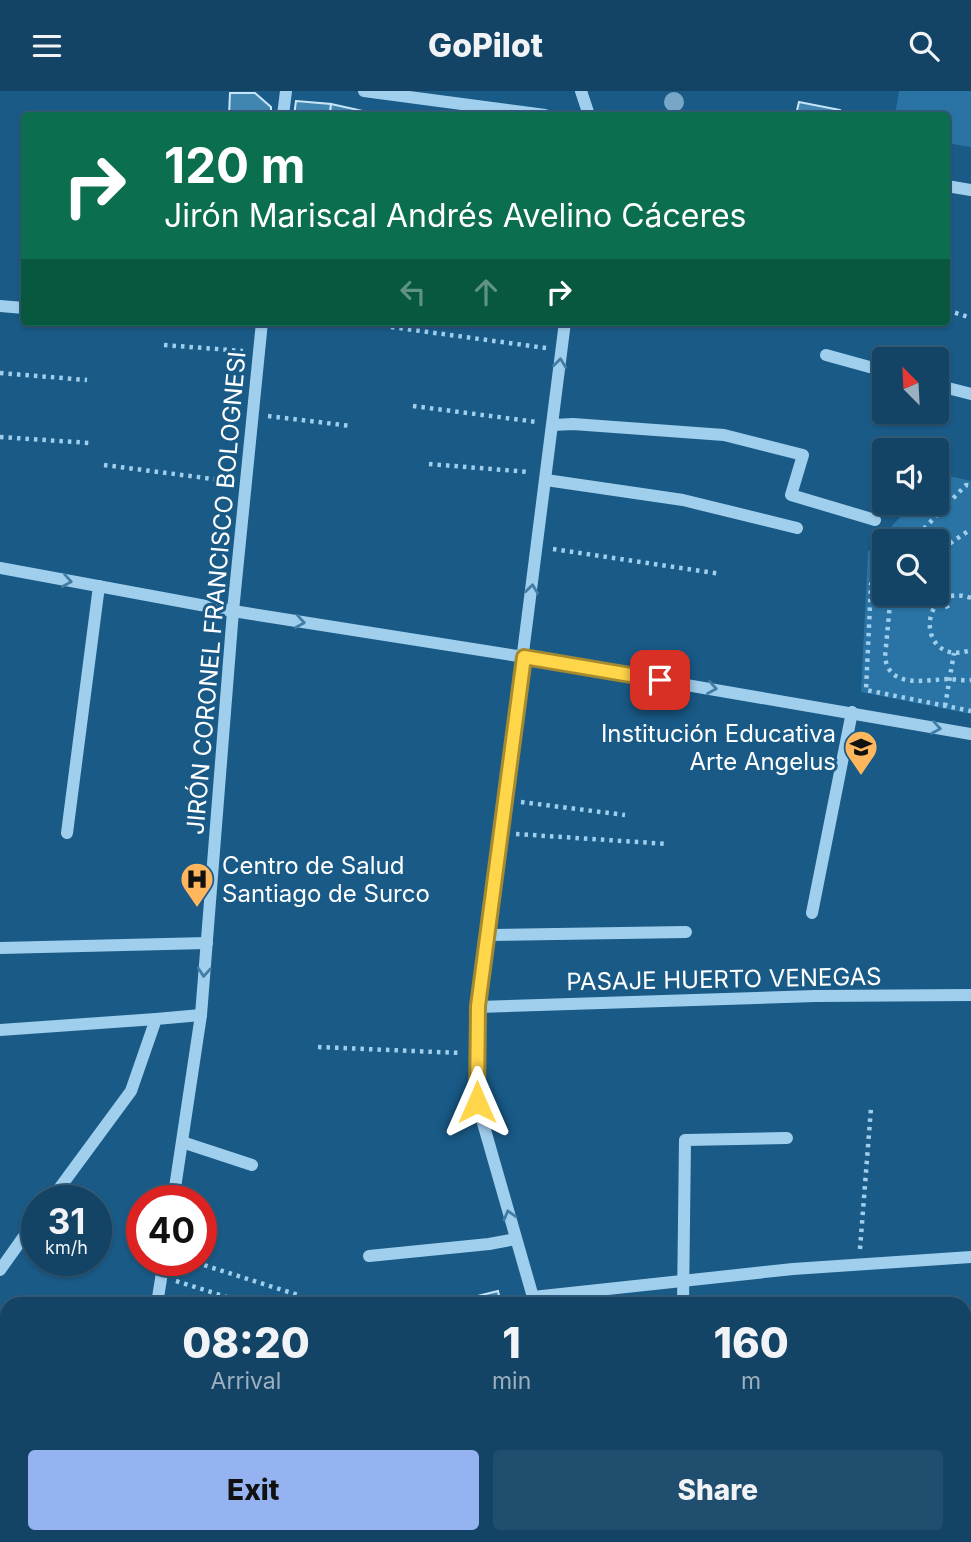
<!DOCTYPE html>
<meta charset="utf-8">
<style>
body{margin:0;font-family:Inter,sans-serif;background:#204e6e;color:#f1f3f6;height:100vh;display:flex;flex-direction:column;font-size:26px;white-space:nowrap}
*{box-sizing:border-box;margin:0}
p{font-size:23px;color:#9db0bf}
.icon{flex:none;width:38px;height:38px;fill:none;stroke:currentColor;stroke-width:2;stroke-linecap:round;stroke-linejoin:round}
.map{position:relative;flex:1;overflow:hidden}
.drawer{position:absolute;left:0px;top:1206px;width:971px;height:247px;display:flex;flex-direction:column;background:#134465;border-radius:21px 21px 0 0;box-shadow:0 2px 5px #0004,0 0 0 2px #325c79}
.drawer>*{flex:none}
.guide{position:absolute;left:21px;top:21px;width:929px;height:214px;border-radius:7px;box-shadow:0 2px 5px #0004,0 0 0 2px #325c79;background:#0b6e4f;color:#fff;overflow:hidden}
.needle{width:46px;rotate:336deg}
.buttons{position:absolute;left:872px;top:256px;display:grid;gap:14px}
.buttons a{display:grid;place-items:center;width:77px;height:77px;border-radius:7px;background:#134465;box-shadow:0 2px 5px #0004,0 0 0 2px #325c79;font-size:35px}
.speed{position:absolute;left:21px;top:1094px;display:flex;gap:14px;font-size:35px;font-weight:700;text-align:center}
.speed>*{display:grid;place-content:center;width:91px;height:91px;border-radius:50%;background:#134465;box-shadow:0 2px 5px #0004,0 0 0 2px #325c79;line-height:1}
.speed small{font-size:18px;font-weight:400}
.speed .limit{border:10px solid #d22;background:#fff;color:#111}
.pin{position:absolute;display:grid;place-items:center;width:60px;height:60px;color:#fff;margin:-30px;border-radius:14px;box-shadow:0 4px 10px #0006}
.me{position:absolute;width:77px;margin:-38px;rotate:0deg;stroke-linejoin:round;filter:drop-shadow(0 0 5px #0008)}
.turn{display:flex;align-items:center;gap:24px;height:147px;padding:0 28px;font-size:32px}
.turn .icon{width:91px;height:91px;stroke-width:2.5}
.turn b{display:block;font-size:49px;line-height:60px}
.lanes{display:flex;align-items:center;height:66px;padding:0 28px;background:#0003;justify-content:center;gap:35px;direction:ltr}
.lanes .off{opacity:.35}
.eta{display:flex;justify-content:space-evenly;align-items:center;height:119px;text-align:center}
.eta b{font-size:42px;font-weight:800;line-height:49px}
.primary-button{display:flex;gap:14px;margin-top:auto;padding:14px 28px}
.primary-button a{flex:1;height:80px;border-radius:7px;background:#95b2f1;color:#111;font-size:28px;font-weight:800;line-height:80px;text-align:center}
.primary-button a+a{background:#204e6e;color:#f1f3f6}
header{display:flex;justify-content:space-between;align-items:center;height:91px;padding:0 28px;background:#134465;font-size:32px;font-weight:800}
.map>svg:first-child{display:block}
.green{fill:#2974a4;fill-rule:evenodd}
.building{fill:#4185b1;stroke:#c6e5f9;stroke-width:2}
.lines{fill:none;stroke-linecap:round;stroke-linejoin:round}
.path{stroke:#a0cfed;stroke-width:4.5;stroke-dasharray:3.5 5;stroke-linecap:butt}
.minor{stroke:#a0cfed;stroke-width:12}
.tree{fill:#78a6c6}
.oneway{stroke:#427da6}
.route-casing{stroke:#a68a30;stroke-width:18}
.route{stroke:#ffd54a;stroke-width:12}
.labels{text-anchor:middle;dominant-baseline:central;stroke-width:6;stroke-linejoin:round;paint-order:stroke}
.street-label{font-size:24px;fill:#fff;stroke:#195a87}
.poi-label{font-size:24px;fill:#fff;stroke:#195a87;text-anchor:end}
</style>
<header><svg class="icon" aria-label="menu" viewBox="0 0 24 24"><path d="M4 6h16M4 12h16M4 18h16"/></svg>GoPilot<svg class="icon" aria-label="search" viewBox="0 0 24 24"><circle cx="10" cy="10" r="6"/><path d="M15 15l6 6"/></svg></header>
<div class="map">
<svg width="971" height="1451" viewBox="0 0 971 1451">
<rect width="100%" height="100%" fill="#195a87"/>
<g class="green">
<polygon points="899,0 971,0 971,56 947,52 947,24 895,24"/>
<path d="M941 383 971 390V623L861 601 868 461 914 411H936V388ZM884 450H936V502H884Z"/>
</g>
<g class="building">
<polygon points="230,2 255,2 271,16 271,24 229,24"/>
<polygon points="296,10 331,13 330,24 294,24"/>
<polygon points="799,11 840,19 839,24 796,24"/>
<polygon points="331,13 363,20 363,24 330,24"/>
<polygon points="498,1200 501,1213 465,1213 465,1208"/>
</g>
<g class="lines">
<g class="path">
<polyline points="947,219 971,227"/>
<polyline points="391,236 546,257"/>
<polyline points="164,254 243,260"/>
<polyline points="0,282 87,289"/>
<polyline points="413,315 537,331"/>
<polyline points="268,325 351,335"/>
<polyline points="0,346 90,352"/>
<polyline points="429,373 529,381"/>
<polyline points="104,374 229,390"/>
<polyline points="912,450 966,394 971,395"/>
<polyline points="553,458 721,483"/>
<polyline points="936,462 971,438"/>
<polyline points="884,479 871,493 866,599 971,620"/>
<polyline points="936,491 950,522"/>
<path d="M891 502 885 566C889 598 925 589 948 588 955 588 963 590 971 589"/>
<path d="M971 507C917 488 915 578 971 559"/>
<polyline points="945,615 954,562"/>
<polyline points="521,711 625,724"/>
<polyline points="516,743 668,753"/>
<polyline points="318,956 461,962"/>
<polyline points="860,1158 871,1017"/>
<polyline points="188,1169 298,1204"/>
<polyline points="176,1190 249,1213"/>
<polyline points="0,1354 7,1353"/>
</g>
<g class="minor">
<polyline points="364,0 545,24"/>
<polyline points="581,0 589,24"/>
<polyline points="283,24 286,0"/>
<polyline points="947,95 971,99"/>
<polyline points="0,215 24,217"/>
<polyline points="826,264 884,280"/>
<polyline points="936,294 971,303"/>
<polyline points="553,334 573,333 724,344 803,364 791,404 875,429"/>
<polyline points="546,389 683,409 797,437"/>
<polyline points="0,477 233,520 524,566 971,643"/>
<polyline points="67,742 99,495"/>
<polyline points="812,822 852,621"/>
<polyline points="488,844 686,841"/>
<polyline points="0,857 207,852"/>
<polyline points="478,916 815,905 971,904"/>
<polyline points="0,939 156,928"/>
<polyline points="182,1051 252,1074"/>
<polyline points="50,1110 131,1000 156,928 201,924"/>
<polyline points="173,1110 201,924 233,520 262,231"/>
<polyline points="369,1165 489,1153 516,1148"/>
<polyline points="0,1179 37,1127"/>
<polyline points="533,1206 793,1178 971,1166"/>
<polyline points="157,1213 164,1169"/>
<polyline points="535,1213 477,1011 478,916 565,231"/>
<polyline points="683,1213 685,1049 787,1047"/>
<polyline points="308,1446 371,1451"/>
<polyline points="582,1446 583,1451"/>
<polyline points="125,1451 126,1446"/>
</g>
</g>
<circle class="tree" cx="674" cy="11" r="10"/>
<defs><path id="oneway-chevron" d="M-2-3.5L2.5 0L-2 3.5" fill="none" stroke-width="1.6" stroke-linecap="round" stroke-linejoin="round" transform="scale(1.75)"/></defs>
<g class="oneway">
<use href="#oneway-chevron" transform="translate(560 272) rotate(-83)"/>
<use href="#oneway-chevron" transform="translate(67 490) rotate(10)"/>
<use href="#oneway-chevron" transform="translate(532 498) rotate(-83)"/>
<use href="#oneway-chevron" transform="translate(300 531) rotate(9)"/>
<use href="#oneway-chevron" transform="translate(712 597) rotate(10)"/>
<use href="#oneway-chevron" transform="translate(936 637) rotate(10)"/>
<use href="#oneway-chevron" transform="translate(204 881) rotate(94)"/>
<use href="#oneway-chevron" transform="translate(509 1124) rotate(-106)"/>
</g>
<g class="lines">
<defs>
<polyline id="route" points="477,1011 478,915 524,566 660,589"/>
</defs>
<use href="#route" class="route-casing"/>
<use href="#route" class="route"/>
</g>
<defs>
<symbol id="school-pin" viewBox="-11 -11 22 30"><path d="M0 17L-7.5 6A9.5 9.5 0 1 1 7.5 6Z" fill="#ffb65c" stroke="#195a87"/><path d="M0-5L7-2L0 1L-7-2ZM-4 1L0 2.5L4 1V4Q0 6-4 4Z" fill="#111"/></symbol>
<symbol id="hospital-pin" viewBox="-11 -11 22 30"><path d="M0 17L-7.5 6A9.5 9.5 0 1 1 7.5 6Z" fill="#ffb65c" stroke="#195a87"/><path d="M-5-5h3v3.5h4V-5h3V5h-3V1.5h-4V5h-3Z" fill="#111"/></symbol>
</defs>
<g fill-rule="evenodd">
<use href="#school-pin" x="842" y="637" width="38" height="52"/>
<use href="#hospital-pin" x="178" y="769" width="38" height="52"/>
</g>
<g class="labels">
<g class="street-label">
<text transform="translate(216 502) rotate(-85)">JIRÓN CORONEL FRANCISCO BOLOGNESI</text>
<text transform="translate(724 888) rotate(-1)">PASAJE HUERTO VENEGAS</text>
</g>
<g class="poi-label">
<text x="836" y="642">Institución Educativa<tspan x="836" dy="28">Arte Angelus</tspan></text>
<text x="222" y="774" text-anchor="start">Centro de Salud<tspan x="222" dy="28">Santiago de Surco</tspan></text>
</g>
</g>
</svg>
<div class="buttons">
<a><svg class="needle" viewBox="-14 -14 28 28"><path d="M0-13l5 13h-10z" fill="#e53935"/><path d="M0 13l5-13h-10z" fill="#9db0bf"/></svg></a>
<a><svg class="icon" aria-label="sound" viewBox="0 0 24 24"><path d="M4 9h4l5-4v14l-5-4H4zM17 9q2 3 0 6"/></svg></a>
<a><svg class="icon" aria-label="search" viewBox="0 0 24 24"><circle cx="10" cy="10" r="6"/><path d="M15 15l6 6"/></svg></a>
</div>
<div class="speed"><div>31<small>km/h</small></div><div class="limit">40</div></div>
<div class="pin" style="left:660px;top:589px;background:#d93025"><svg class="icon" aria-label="arrive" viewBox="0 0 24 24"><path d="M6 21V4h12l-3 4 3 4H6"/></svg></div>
<svg class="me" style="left:477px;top:1011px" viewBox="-20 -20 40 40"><path d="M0-17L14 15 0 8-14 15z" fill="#ffd54a" stroke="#fff" stroke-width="4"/></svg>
<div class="guide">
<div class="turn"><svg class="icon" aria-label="right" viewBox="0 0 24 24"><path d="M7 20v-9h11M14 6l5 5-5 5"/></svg><div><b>120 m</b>Jirón Mariscal Andrés Avelino Cáceres</div></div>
<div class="lanes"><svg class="icon off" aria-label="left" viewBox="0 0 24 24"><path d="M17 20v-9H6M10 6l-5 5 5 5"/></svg><svg class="icon off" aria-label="ahead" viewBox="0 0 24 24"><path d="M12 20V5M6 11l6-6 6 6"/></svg><svg class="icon" aria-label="right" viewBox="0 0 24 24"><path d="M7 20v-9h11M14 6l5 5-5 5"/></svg></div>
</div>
<section class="drawer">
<div class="eta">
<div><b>08:20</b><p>Arrival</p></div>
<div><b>1</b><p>min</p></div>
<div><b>160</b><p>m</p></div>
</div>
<div class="primary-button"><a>Exit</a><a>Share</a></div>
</section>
</div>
